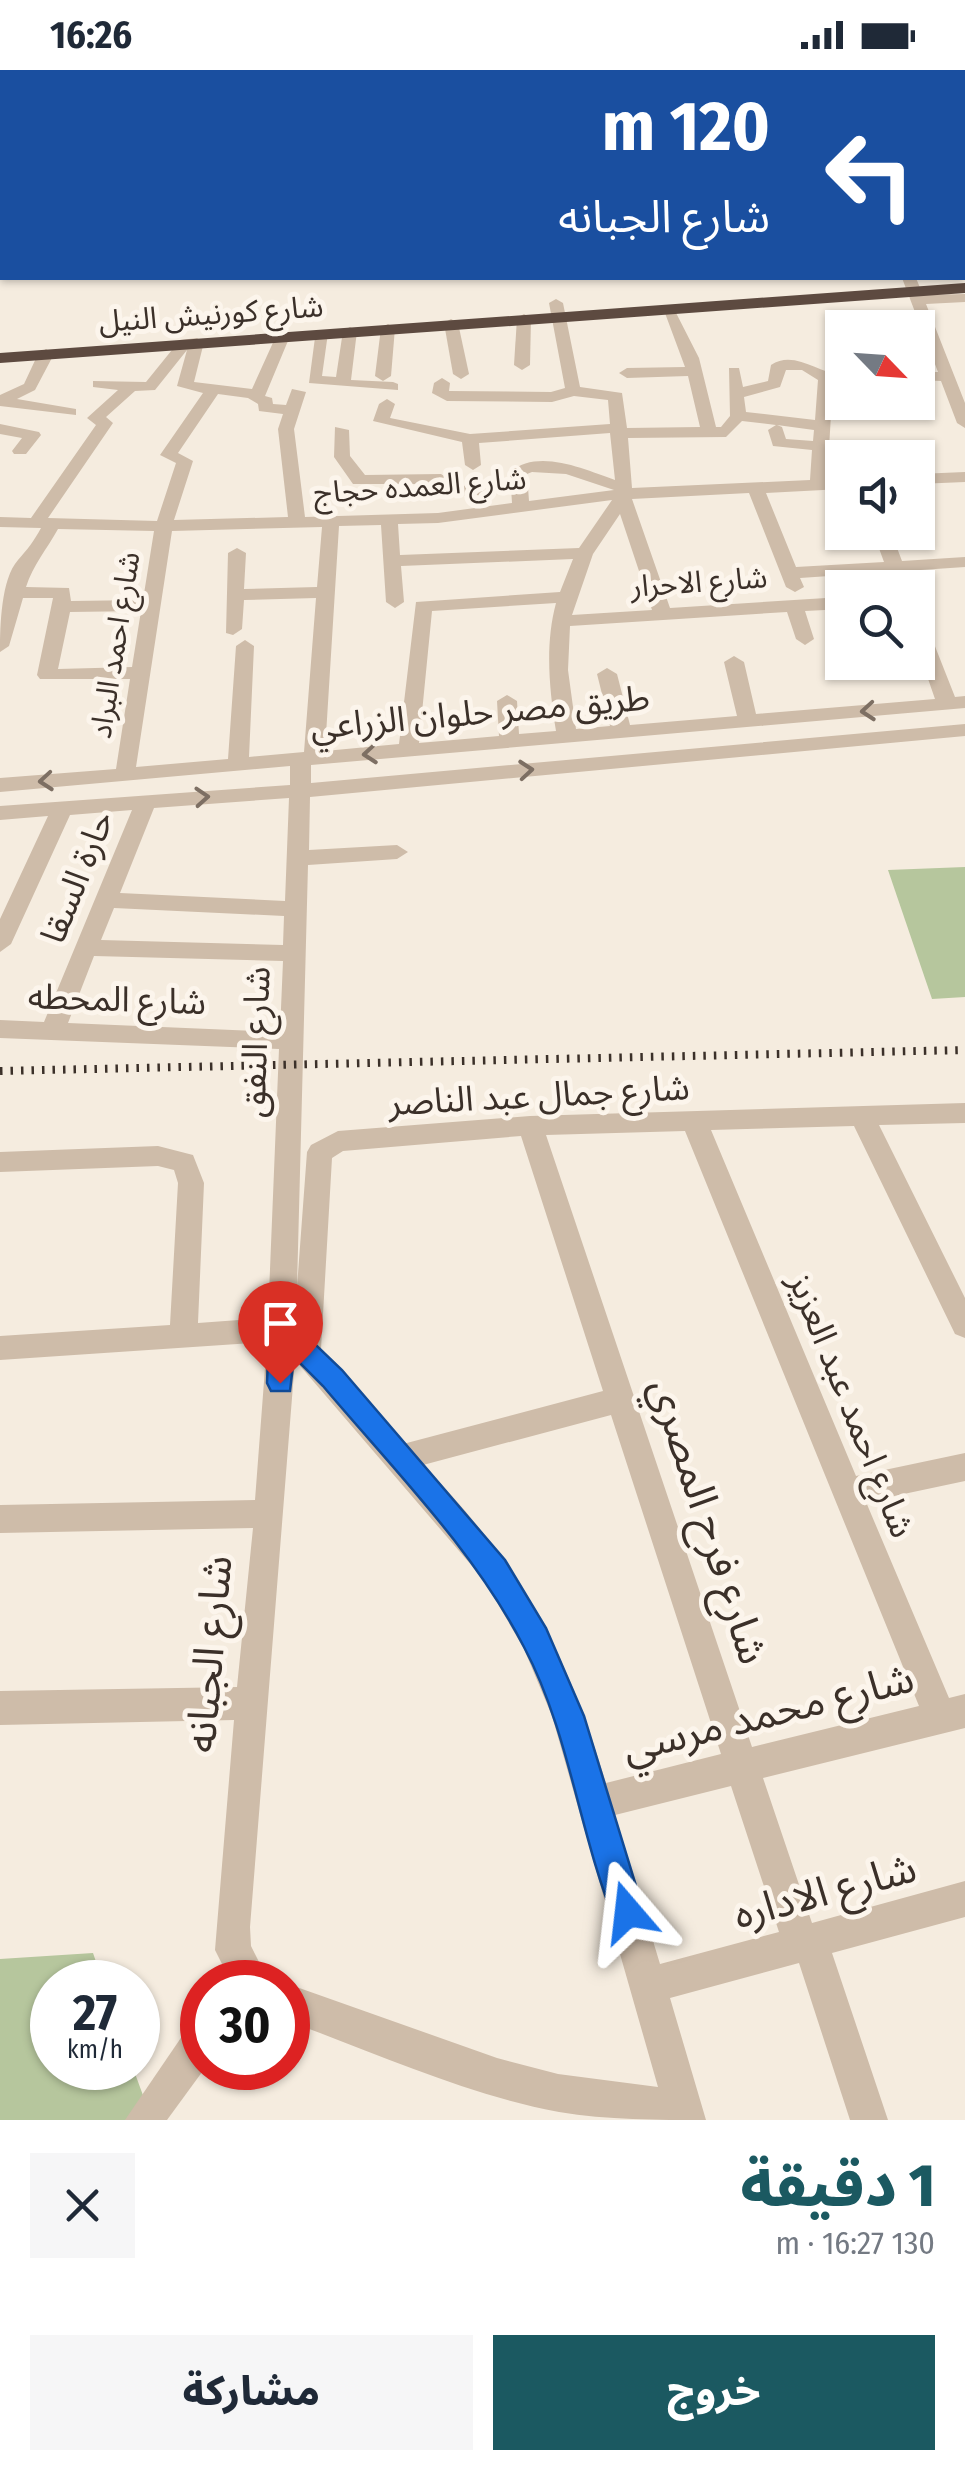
<!DOCTYPE html>
<html lang="ar">
<meta charset="utf-8">
<style>
body{margin:0;font-family:"Fira Sans Condensed","Noto Sans Arabic",sans-serif;background:#f6f6f7;color:#1f2937;direction:rtl;height:100vh;display:flex;flex-direction:column;font-size:38px;white-space:nowrap}
*{box-sizing:border-box;margin:0}
p{font-size:32px;color:#747a83}
.icon{flex:none;width:55px;height:55px;fill:none;stroke:currentColor;stroke-width:2;stroke-linecap:round;stroke-linejoin:round}
.map{position:relative;height:2050px;overflow:hidden;direction:ltr}
.details{display:flex;flex-direction:column;background:#fff;flex:1}
.details>*{flex:none}
.guide{position:absolute;left:0px;top:0px;width:965px;height:210px;box-shadow:0 2px 8px #0004;direction:rtl;background:#1a4fa0;color:#fff;overflow:hidden}
.needle{width:65px;rotate:115deg}
.buttons{position:absolute;left:825px;top:240px;display:grid;gap:20px}
.buttons a{display:grid;place-items:center;width:110px;height:110px;border-radius:0px;background:#fff;box-shadow:0 2px 8px #0004;font-size:50px}
.speed{position:absolute;left:30px;top:1890px;display:flex;gap:20px;font-size:50px;font-weight:700;text-align:center}
.speed>*{display:grid;place-content:center;width:130px;height:130px;border-radius:50%;background:#fff;box-shadow:0 2px 8px #0004;line-height:1}
.speed small{font-size:25px;font-weight:400}
.speed .limit{border:15px solid #d22;background:#fff;color:#111}
.pin{position:absolute;display:grid;place-items:center;width:85px;height:85px;color:#fff;margin:-102px -42px;border-radius:50% 50% 50% 0;rotate:-45deg;box-shadow:0 0 10px #0007}
.pin .icon{rotate:45deg}
.me{position:absolute;width:110px;margin:-55px;rotate:343deg;stroke-linejoin:round;filter:drop-shadow(0 0 8px #0008)}
.turn{display:flex;align-items:center;gap:35px;height:210px;padding:0 30px;font-size:45px}
.turn .icon{width:130px;height:130px;stroke-width:2.5}
.turn b{display:block;font-size:70px;line-height:85px}
.round{display:grid;place-items:center;flex:none;width:105px;height:105px;border-radius:0px;background:#f6f6f7}
.head{display:flex;align-items:center;justify-content:space-between;height:170px;padding:0 30px}
h1{font-size:60px;font-weight:800;line-height:75px;color:#1b5961}
.primary-button{display:flex;gap:20px;margin-top:auto;padding:20px 30px}
.primary-button a{flex:1;height:115px;border-radius:0px;background:#1b5961;color:#fff;font-size:40px;font-weight:800;line-height:115px;text-align:center}
.primary-button a+a{background:#f6f6f7;color:#1f2937}
.status{display:flex;justify-content:space-between;align-items:center;height:70px;padding:0 50px;background:#fff;direction:ltr}
.status svg{height:28px;fill:currentColor}
.map>svg:first-child{display:block}
.green{fill:#b6c69d}
.water{fill:#7bafb5}
.lines{fill:none;stroke-linecap:round;stroke-linejoin:round}
.street{fill:#cebca9;fill-rule:evenodd}
.highway{fill:#5d4a40;fill-rule:evenodd}
.rail{stroke:#3b3029;stroke-width:8;stroke-dasharray:2.5 8;stroke-linecap:butt}
.oneway{stroke:#7d6f63}
.route{fill:#1a73e8;stroke:#114b97;stroke-width:2.5}
.labels{text-anchor:middle;dominant-baseline:central;stroke-width:10;stroke-linejoin:round;paint-order:stroke}
.far-street-label{font-size:30px;fill:#3b3029;stroke:#fcf5ec}
.street-label{font-size:35px;fill:#3b3029;stroke:#fcf5ec}
.near-street-label{font-size:42px;fill:#3b3029;stroke:#fcf5ec}
</style>
<div class="status"><b>16:26</b><svg viewBox="0 0 49 12"><path d="M0 12V9h3v3zM5 12V6h3v6zM10 12V3h3v9zM15 12V0h3v12zM26 1h20v11H26zM47 4h2v5h-2z"/></svg></div>
<div class="map">
<svg width="965" height="2050" viewBox="0 0 965 2050">
<rect width="100%" height="100%" fill="#f5ecdf"/>
<g class="green">
<polygon points="965,797 965,927 932,929 888,800"/>
<polygon points="93,1883 103,1912 52,1912 52,1998 133,1998 152,2050 0,2050 0,1889"/>
</g>
<polygon class="water" points="0,0 965,0 965,154 962,2 2,2 2,208 10,208 0,209"/>
<g class="lines">
<g class="street">
<polygon points="902,208 916,208 923,225 965,224 965,232 926,234 965,333 965,358 957,353 941,311 918,310 918,302 938,302"/>
<path d="M556 229 563 233 580 317 622 323 627 358 700 357 688 306 627 308 619 303 627 298 685 297 662 235H672L699 288 716 357H721L730 346 729 298H739L743 317 768 311 771 295C795 279 819 305 842 304V312L833 313 827 410 842 409V419L766 423 796 497 884 492 873 462H891L902 491 965 487V497L906 501 912 518H894L888 502 800 508 804 517 795 522 786 517 749 423 632 429 670 538 842 527V569L833 563 825 540 805 541 814 569 805 575 796 569 787 542 570 556 568 600 576 659 610 656 597 604 607 598 617 604 630 655 737 646 724 592 734 586 744 592 756 644 935 629 918 580V550L927 556 955 627 965 626V638L311 695V713L965 654V666L310 727 309 780 397 775 408 782 397 789 308 795 297 1217 307 1082 311 1075 338 1061 530 1046 965 1033V1053L879 1055 965 1228V1268L955 1264 854 1056 711 1060 856 1406 965 1383V1411L866 1432 949 1628 965 1624V1658L763 1708 812 1853 965 1811V1847L832 1883 888 2050H850L799 1893 670 1928 706 2050C657 2050 608 2050 559 2042 467 2025 376 1983 288 1951V1914L497 1988 558 2004 658 2017 552 1646 524 1579 484 1510 295 1290 250 1857 251 1876 269 1912H231L215 1880 234 1650 0 1655V1621L237 1617 253 1458 0 1463V1435L255 1430 267 1272 0 1290V1266L170 1255 178 1113 174 1100 158 1096 0 1102V1082L158 1076 193 1085 204 1113 198 1253 268 1248 279 979 0 968V950L44 952 132 740 70 745 11 874 0 882V849L48 746 0 750V736L290 715V696L0 722V708L116 699 130 609H40L37 605 53 528H23L9 576 0 582C0 556 1 509 18 490 27 480 34 471 41 458L0 457V447L31 448 96 355 87 348 118 320 93 317V311L146 312 180 270 197 268 204 272 194 312 252 319 276 266 283 262 290 266 265 326 272 328 273 334 286 335 292 319 306 322 294 359 305 447 438 443 512 433 510 402C538 378 584 399 615 410L610 363 479 373 481 395 473 400 465 395 462 372 373 351 379 334 387 329 395 334 390 348 470 364 610 354 608 330 574 326 552 332 447 331 432 323 434 313 442 308 450 313 449 321 551 322 565 318 549 233ZM187 280 177 316 203 323 160 385 176 393 157 451 48 448 113 353 106 347 135 321 155 320ZM786 300H802L818 310 815 350 746 342 744 327 780 317ZM218 324 248 328 258 334 259 341 283 344 278 359 288 447 174 450 193 391 178 383ZM742 351 776 355 768 360 773 376 812 380 810 410 632 418 628 368 726 367ZM777 355 814 360 813 371 786 369 782 357ZM532 402 566 404 614 420 529 431 527 404ZM612 430 579 478 400 485 398 454 438 453ZM620 444 652 540 572 545 593 484ZM381 455 386 532 395 538 404 532 401 496 573 489 560 522 416 532 399 674 325 681 339 456ZM322 457 317 517 244 519 246 483 237 478 228 483 226 563 233 565 242 559 244 530 316 528 304 682 249 687 254 576 245 570 236 576 228 689 136 697 172 461ZM58 459 154 461 143 530 71 531 69 518 26 517C33 495 47 479 58 459ZM556 533C545 574 549 618 556 661L519 664 517 631 507 625 497 631 499 666 419 673 432 541ZM141 541 132 597 58 599 70 542ZM289 728 285 831 120 823 154 738ZM114 838 284 846 283 875 101 870ZM94 886 283 891 280 962 68 953ZM685 1061 919 1636 752 1677 546 1065ZM521 1066 603 1321 403 1374 321 1279 332 1088 343 1081ZM611 1345 721 1684 606 1713C566 1581 520 1494 423 1395ZM731 1716 779 1862 660 1894 615 1745Z"/>
<polygon points="524,244 531,248 530,295 522,300 514,295 517,248"/>
<polygon points="451,249 458,253 469,304 461,309 453,304 444,253"/>
<polygon points="388,254 395,258 391,306 383,311 375,306 381,258"/>
<polygon points="350,257 357,261 351,310 393,312 398,314 398,320 309,313 316,260 328,263 322,306 336,307 343,261"/>
<polygon points="46,279 54,284 35,320 17,329 76,339 76,345 0,336 0,325 24,314 38,284"/>
<polygon points="0,354 39,362 41,365 26,384 14,384 12,381 22,368 0,364"/>
<polygon points="335,357 349,360 350,386 365,405 441,404 459,416 499,414 507,419 499,424 455,426 437,414 353,414 334,387"/>
<polygon points="965,402 965,412 918,414 918,404"/>
<polygon points="202,1950 205,1998 167,2050 125,2050 189,1956"/>
</g>
<polygon class="highway" points="965,213 965,223 0,293 0,283"/>
<polyline class="rail" points="0,1001 965,980"/>
</g>
<defs><path id="oneway-chevron" d="M-2-3.5L2.5 0L-2 3.5" fill="none" stroke-width="1.6" stroke-linecap="round" stroke-linejoin="round" transform="scale(2.5)"/></defs>
<g class="oneway">
<use href="#oneway-chevron" transform="translate(868 641) rotate(175)"/>
<use href="#oneway-chevron" transform="translate(370 684) rotate(175)"/>
<use href="#oneway-chevron" transform="translate(526 700) rotate(-5)"/>
<use href="#oneway-chevron" transform="translate(46 711) rotate(175)"/>
<use href="#oneway-chevron" transform="translate(202 727) rotate(-4)"/>
</g>
<path class="route" d="M282 1248 291 1251 342 1300 505 1490 546 1558 584 1646 644 1842 639 1854 628 1859 616 1854C579 1764 570 1664 524 1577 474 1480 393 1399 323 1316L294 1287 290 1321H271L267 1313 269 1259Z"/>
<g class="labels">
<g class="far-street-label">
<text transform="translate(211 244) rotate(-4)">شارع كورنيش النيل</text>
<text transform="translate(420 416) rotate(-4)">شارع العمده حجاج</text>
<text transform="translate(699 512) rotate(-4)">شارع الاحرار</text>
<text transform="translate(115 575) rotate(-81)">شارع احمد البراد</text>
</g>
<g class="street-label">
<text transform="translate(480 642) rotate(-5)">طريق مصر حلوان الزراعي</text>
<text transform="translate(77 807) rotate(-68)">حارة السقا</text>
<text transform="translate(117 929) rotate(2)">شارع المحطه</text>
<text transform="translate(255 972) rotate(-88)">شارع النفق</text>
<text transform="translate(539 1025) rotate(-3)">شارع جمال عبد الناصر</text>
<text transform="translate(852 1335) rotate(68)">شارع احمد عبد العزيز</text>
</g>
<g class="near-street-label">
<text transform="translate(709 1451) rotate(72)">شارع فرح المصري</text>
<text transform="translate(209 1584) rotate(-85)">شارع الجبانه</text>
<text transform="translate(768 1643) rotate(-14)">شارع محمد مرسي</text>
<text transform="translate(825 1821) rotate(-15)">شارع الاداره</text>
</g>
</g>
</svg>
<div class="buttons">
<a><svg class="needle" viewBox="-14 -14 28 28"><path d="M0-13l5 13h-10z" fill="#e53935"/><path d="M0 13l5-13h-10z" fill="#747a83"/></svg></a>
<a><svg class="icon" aria-label="sound" viewBox="0 0 24 24"><path d="M4 9h4l5-4v14l-5-4H4zM17 9q2 3 0 6"/></svg></a>
<a><svg class="icon" aria-label="search" viewBox="0 0 24 24"><circle cx="10" cy="10" r="6"/><path d="M15 15l6 6"/></svg></a>
</div>
<div class="speed"><div>27<small>km/h</small></div><div class="limit">30</div></div>
<div class="pin" style="left:280px;top:1313px;background:#d93025"><svg class="icon" aria-label="arrive" viewBox="0 0 24 24"><path d="M6 21V4h12l-3 4 3 4H6"/></svg></div>
<svg class="me" style="left:628px;top:1842px" viewBox="-20 -20 40 40"><path d="M0-17L14 15 0 8-14 15z" fill="#1a73e8" stroke="#fff" stroke-width="4"/></svg>
<div class="guide">
<div class="turn"><svg class="icon" aria-label="left" viewBox="0 0 24 24"><path d="M17 20v-9H6M10 6l-5 5 5 5"/></svg><div><b>120 m</b>شارع الجبانه</div></div>
</div>
</div>
<section class="details">
<div class="head"><div><h1>1 دقيقة</h1><p>130 m · 16:27</p></div><a class="round"><svg class="icon" aria-label="close" viewBox="0 0 24 24"><path d="M6 6l12 12M18 6L6 18"/></svg></a></div>
<div class="primary-button"><a>خروج</a><a>مشاركة</a></div>
</section>
